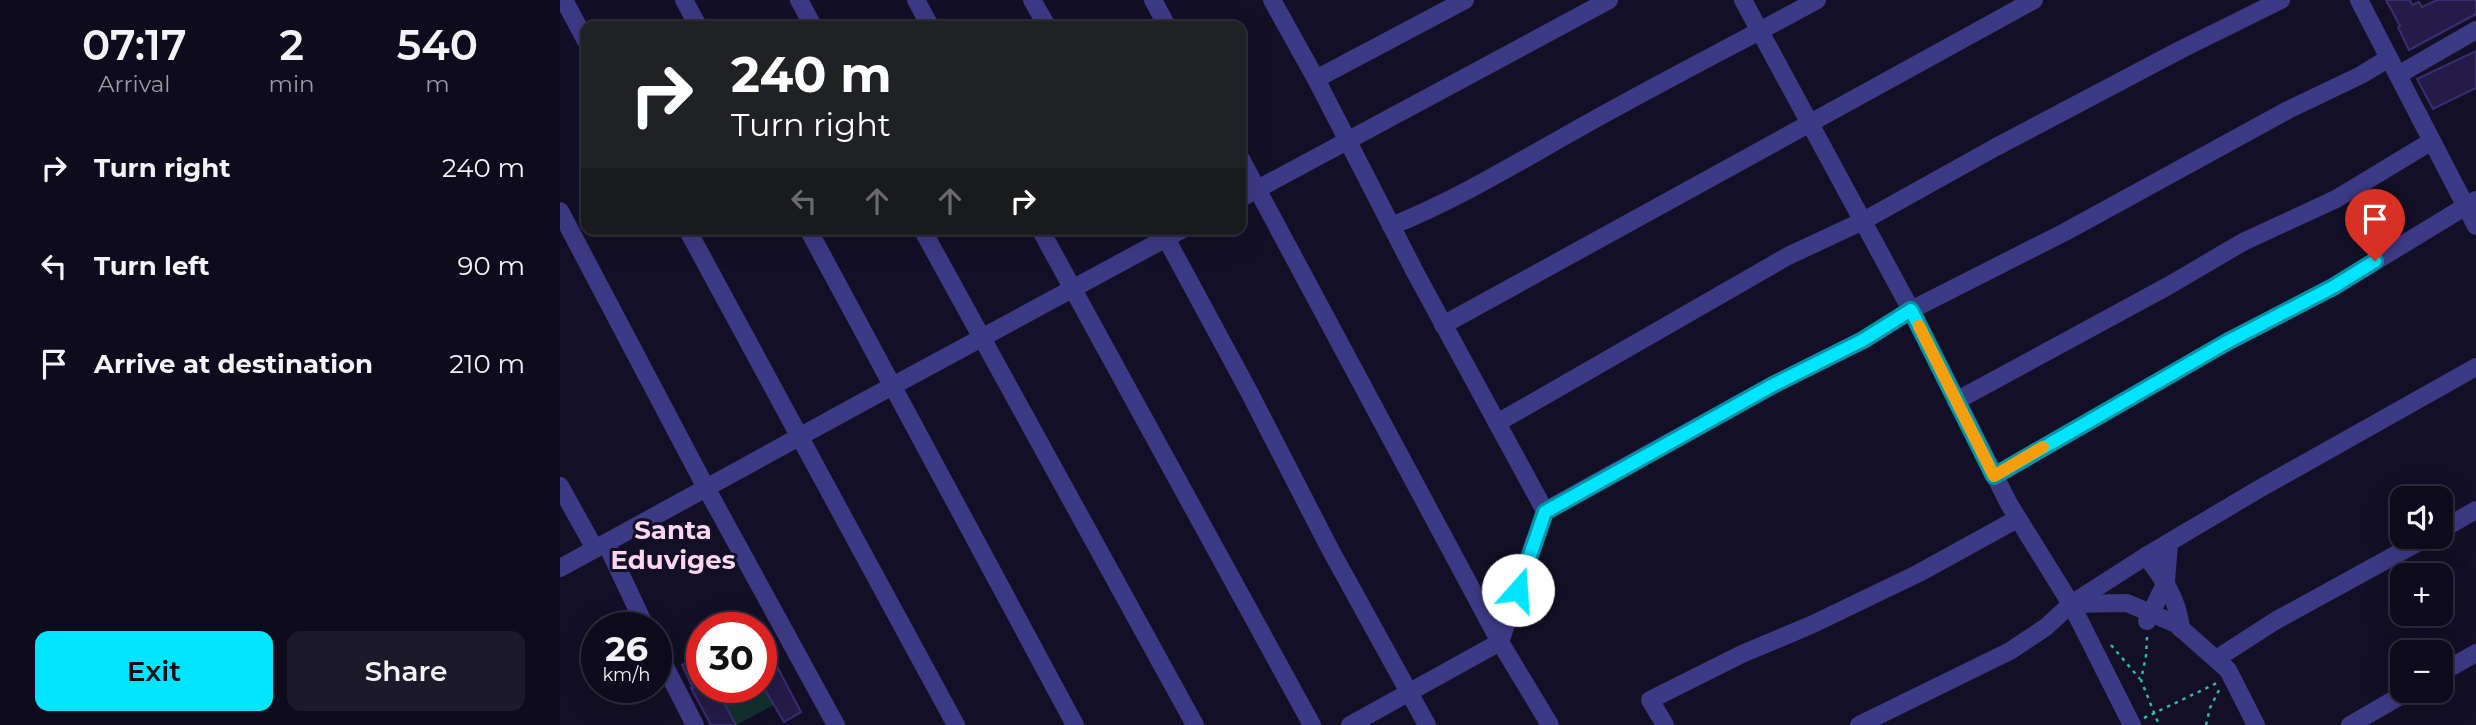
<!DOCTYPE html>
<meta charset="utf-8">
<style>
body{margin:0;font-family:Montserrat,sans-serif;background:#1c1929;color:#f1f3f6;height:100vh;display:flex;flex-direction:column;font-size:26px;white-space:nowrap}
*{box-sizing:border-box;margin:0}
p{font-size:23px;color:#9b9ba3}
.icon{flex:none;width:38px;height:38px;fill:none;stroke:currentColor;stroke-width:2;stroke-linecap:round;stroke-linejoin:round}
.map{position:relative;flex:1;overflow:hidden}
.panel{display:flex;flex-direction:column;background:#0e0b1c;width:560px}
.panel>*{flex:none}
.hud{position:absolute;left:21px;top:21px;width:665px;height:214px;border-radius:14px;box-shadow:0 7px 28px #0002,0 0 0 2px #2e2b3b;background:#202124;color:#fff;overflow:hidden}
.fabs{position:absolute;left:1830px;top:486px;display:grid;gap:14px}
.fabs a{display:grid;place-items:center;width:63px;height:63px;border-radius:14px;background:#0e0b1c;box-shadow:0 7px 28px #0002,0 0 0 2px #2e2b3b;font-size:35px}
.speed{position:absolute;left:21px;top:612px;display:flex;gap:14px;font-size:35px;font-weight:700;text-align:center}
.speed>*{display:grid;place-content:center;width:91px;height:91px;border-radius:50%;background:#0e0b1c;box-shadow:0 7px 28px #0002,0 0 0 2px #2e2b3b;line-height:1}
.speed small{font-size:18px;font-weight:400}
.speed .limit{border:10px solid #d22;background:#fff;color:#111}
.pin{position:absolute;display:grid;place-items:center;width:60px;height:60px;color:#fff;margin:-72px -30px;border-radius:50% 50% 50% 0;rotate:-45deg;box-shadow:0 0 7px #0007}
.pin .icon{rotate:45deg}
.me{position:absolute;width:77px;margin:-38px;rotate:19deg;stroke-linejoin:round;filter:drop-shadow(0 0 5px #0008)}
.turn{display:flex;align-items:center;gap:24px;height:147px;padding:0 35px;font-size:32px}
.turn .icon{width:91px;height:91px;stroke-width:2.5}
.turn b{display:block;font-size:49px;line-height:60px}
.lanes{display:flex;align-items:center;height:66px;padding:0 35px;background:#0003;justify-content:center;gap:35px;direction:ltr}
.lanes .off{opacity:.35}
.eta{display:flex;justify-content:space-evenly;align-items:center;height:119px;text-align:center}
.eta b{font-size:42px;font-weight:600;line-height:49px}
.button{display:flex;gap:14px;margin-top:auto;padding:14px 35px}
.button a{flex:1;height:80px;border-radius:14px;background:#00e5ff;color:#111;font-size:28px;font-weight:600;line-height:80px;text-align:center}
.button a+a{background:#1c1929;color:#f1f3f6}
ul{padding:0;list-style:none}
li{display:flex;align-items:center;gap:21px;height:98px;padding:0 35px}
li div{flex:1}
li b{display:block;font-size:26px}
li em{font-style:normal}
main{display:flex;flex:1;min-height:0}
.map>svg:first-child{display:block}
.green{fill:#12302f}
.building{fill:#241b47;stroke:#3b2d73;stroke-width:2}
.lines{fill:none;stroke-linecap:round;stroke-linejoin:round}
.path{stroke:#2fb8b0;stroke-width:2.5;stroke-dasharray:3.5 5;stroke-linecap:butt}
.minor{stroke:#3d3a85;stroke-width:18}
.route-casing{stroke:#0095a6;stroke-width:18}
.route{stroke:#00e5ff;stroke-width:12}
.slow{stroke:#f59e0b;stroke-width:12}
.labels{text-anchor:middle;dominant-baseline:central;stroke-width:6;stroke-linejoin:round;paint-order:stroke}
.neighbourhood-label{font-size:26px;font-weight:bold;fill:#ffd6f0;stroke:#130f26}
</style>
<main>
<section class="panel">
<div class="eta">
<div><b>07:17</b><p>Arrival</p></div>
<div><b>2</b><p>min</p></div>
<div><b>540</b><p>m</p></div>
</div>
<ul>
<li><svg class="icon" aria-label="right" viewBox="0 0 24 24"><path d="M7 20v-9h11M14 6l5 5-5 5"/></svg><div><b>Turn right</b></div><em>240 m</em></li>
<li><svg class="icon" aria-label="left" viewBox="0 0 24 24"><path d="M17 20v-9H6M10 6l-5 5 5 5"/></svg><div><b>Turn left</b></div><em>90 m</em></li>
<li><svg class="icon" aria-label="arrive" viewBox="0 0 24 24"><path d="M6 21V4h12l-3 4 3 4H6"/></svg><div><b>Arrive at destination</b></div><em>210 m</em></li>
</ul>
<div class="button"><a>Exit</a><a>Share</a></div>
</section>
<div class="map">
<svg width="1916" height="725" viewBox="0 0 1916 725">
<rect width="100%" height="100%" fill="#130f26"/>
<polygon class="green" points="201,683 214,705 176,725 156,688 201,688"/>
<g class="building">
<polygon points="1826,0 1850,0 1852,5 1859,2 1862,7 1877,0 1916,0 1916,14 1849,50 1838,27 1840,26"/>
<polygon points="1916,51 1916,88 1873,109 1857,79"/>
<polygon points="142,653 142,688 156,688 176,725 151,725 131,688 133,688 122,665"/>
<polygon points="211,655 241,712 224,722 201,683 201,661"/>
</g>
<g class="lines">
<g class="path">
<polyline points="1587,637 1586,656 1581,680 1599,725"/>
<polyline points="1551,645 1580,679"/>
<polyline points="1584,718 1657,683"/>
<polyline points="1646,725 1650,708 1660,688"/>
</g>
<g class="minor">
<polyline points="4,0 26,41"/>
<polyline points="124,0 138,26"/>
<polyline points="239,0 253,26"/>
<polyline points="356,0 370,26"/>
<polyline points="472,0 487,26"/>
<polyline points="593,0 607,26"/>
<polyline points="712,0 756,79 855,272 985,511 940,642 790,725"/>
<polyline points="1183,0 1351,310 1449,504 1511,604 1567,603 1616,624 1668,670 1696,725"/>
<polyline points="1799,0 1916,226"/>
<polyline points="1838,75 1916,30"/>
<polyline points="756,79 905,0"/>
<polyline points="681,159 940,642 990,725"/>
<polyline points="681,198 1049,0"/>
<polyline points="0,211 144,484 276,725"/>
<path d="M831 226C901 198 965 158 1030 122 1105 80 1182 41 1257 0"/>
<polyline points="127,229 396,725"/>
<polyline points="248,229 515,725"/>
<polyline points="362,229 635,725"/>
<polyline points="480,229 752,725"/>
<polyline points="601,229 687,388 770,549 867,725"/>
<polyline points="883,325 1474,0"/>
<polyline points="1396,401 1608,286 1683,242 1776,199 1872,141"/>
<polyline points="937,423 1228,256 1303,221 1436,147 1620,50 1721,0"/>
<polyline points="1434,476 1667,342 1773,287 1916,200"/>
<polyline points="0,486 35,549"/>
<polyline points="985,511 1213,385 1303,340 1351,310 1505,232 1728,110 1801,75 1829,58"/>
<polyline points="1881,530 1916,510"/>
<polyline points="46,543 86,628"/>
<path d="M1586 556C1604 580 1618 599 1621 629"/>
<polyline points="0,568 301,403 623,229"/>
<polyline points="1511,604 1572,725"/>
<polyline points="1587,621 1606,582 1609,543"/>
<polyline points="96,649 135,725"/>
<polyline points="1656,659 1715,621 1868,537"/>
<polyline points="1881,673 1916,653"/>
<polyline points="1105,725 1090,700 1182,654 1251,625 1359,573 1457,519"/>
<polyline points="1299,725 1450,651 1486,627 1511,604 1586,556 1699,489 1916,367"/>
<polyline points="1790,725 1849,691"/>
</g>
</g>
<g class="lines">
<defs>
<polyline id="route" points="958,590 985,512 1213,385 1303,340 1351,310 1434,476 1667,342 1773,287 1815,261"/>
</defs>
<use href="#route" class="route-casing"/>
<use href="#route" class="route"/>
<polyline class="slow" points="1359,326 1434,476 1483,447"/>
</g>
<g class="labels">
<g class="neighbourhood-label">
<text x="113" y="530">Santa<tspan x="113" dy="30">Eduviges</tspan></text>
</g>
</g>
</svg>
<div class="fabs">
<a><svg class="icon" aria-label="sound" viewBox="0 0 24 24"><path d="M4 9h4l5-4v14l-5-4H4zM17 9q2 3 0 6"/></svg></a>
<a>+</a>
<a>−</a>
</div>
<div class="speed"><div>26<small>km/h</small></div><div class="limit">30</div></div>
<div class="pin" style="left:1815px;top:261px;background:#d93025"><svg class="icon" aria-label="arrive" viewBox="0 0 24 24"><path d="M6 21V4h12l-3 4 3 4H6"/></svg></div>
<svg class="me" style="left:958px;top:590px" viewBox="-20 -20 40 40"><circle r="19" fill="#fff"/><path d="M0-13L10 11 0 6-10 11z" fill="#00e5ff"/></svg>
<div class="hud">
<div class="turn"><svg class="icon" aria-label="right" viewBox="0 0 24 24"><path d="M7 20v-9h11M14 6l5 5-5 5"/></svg><div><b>240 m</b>Turn right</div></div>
<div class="lanes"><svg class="icon off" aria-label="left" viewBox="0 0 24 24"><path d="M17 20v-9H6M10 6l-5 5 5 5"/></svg><svg class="icon off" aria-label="ahead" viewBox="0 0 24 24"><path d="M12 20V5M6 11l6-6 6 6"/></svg><svg class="icon off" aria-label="ahead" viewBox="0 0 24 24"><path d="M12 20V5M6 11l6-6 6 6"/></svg><svg class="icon" aria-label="right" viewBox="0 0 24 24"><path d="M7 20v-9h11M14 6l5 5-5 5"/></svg></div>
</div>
</div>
</main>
